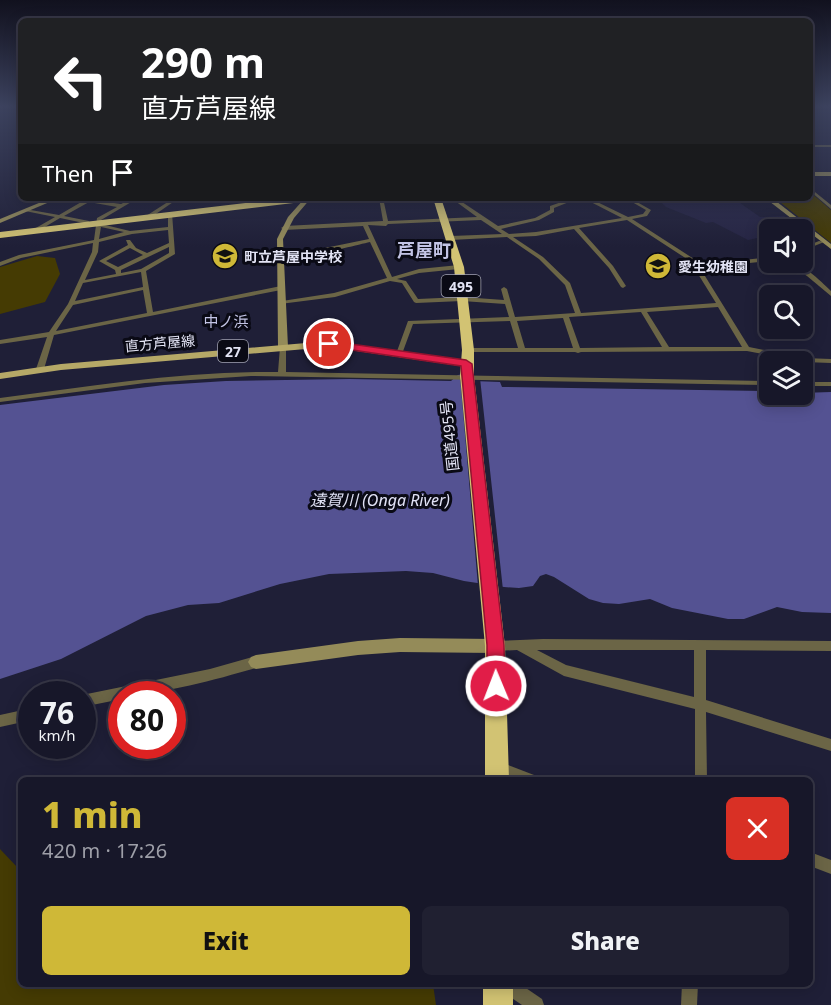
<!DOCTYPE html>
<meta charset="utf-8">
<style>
body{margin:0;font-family:"Noto Sans","Noto Sans JP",sans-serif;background:#202031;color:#f1f3f6;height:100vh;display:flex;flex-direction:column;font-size:22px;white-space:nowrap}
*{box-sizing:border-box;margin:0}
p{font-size:20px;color:#9e9fa8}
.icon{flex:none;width:33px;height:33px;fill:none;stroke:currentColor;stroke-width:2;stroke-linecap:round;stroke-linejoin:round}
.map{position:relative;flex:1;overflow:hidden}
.drawer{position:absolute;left:18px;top:777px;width:795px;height:210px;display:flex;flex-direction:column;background:#171729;border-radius:9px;box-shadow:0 3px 15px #0003,0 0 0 2px #363646}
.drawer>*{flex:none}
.banner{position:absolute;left:18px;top:18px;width:795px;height:183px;border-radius:9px;box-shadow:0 3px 15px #0003,0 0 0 2px #363646;background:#202124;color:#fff;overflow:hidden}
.tools{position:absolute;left:759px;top:219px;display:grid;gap:12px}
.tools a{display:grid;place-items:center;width:54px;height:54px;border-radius:9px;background:#171729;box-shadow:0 3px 15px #0003,0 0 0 2px #363646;font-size:30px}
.speed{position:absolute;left:18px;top:681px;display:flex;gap:12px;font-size:30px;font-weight:700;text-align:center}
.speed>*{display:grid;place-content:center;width:78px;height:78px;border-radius:50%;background:#171729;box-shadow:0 3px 15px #0003,0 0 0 2px #363646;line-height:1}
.speed small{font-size:15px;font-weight:400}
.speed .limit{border:9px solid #d22;background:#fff;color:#111}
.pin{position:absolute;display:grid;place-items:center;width:51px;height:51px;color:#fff;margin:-26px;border:3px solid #fff;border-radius:50%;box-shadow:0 2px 6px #0007}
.me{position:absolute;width:66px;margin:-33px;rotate:359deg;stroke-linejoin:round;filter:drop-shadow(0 0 4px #0008)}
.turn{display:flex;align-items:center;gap:21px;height:126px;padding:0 24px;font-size:27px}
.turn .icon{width:78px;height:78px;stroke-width:2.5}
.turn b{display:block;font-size:42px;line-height:51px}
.then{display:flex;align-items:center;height:57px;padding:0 24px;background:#0003;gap:12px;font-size:22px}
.round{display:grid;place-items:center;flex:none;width:63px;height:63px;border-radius:9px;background:#202031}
.summary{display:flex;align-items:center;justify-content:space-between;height:102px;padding:0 24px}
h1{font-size:36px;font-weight:800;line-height:45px;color:#cfb837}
.primary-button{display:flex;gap:12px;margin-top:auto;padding:12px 24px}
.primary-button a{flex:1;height:69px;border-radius:9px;background:#cfb837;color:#111;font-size:24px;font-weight:800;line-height:69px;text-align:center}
.primary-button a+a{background:#202031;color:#f1f3f6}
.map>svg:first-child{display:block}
.built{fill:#262544}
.green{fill:#453b03}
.water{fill:#545292}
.pier{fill:#1f1f37}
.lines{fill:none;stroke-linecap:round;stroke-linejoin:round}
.street{fill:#6b6546;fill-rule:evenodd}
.secondary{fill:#948b59;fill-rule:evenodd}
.primary{fill:#b5a867;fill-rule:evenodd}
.highway{fill:#d2c373;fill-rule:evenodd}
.route{fill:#e11d48;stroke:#92132f;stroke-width:1.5}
.labels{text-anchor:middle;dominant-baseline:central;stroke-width:6;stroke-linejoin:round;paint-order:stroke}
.far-poi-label{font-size:14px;font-weight:bold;fill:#e3e4f5;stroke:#0a0a15;text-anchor:start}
.shield{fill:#0a0a15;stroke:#a2a3b2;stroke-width:1.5}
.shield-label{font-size:14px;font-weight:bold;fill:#e3e4f5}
.far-street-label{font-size:14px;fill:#e3e4f5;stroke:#0a0a15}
.far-quarter-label{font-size:15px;fill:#c3c4e5;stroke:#0a0a15}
.street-label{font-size:15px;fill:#e3e4f5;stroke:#0a0a15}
.water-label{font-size:16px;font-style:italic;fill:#e1e2f6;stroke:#0a0a15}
.far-district-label{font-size:18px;font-weight:bold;fill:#c3c4e5;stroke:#0a0a15}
</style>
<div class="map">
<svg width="831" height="1005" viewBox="0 0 831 1005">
<rect width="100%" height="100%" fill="#1f1f37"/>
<polygon class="built" points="657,198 733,198 760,217 784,216 794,224 761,228 769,240 762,237 748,240 713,222 706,223 666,207"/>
<g class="green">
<polygon points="810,192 831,210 831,243 775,198 810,198"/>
<polygon points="37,256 55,258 60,274 45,302 0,314 0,267"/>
<polygon points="0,849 17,867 21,867 21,984 433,984 436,1005 0,1005"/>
</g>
<polygon class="water" points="464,374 473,381 500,382 502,387 769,391 770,394 831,392 831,613 802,612 777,607 744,619 728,619 672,608 650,599 619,604 603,603 589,599 554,577 546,574 540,576 533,586 519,588 504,587 464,581 433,573 406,571 329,574 280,584 219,603 188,605 146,616 61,659 0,679 0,405 164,385 226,381 350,379 451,381 458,375"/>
<polygon class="pier" points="475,375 476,378 480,378 503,590 478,586 460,376"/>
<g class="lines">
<g class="street">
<rect x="810" y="145" width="21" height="2"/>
<polygon points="810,188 831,205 831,209 810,191"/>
<path d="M71 198H94L92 200 121 204 133 198H138L101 220V224L130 231 168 227V214L172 213 175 254 146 271 153 312 281 286 284 288 281 290 54 335 44 369 40 371H37L36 369 47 337 0 344V340L49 332 68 304 92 252 93 243 21 258 0 266V262L19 255 94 240 97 218 117 207 89 202 64 216 89 221 88 225H84V223L60 218 38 231H34V229L55 217 25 211V209L59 215 83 201ZM101 227 124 232 99 239ZM168 230 169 243 147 253 136 248 130 240H126L128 245 99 261 115 270 116 274 85 280 98 252 99 242 132 234ZM169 247V253L141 269 121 273V270ZM130 248 143 255 118 267 106 261ZM141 272 143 287 75 301 83 283ZM143 290 147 313 56 331 73 305Z"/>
<polygon points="174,198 179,198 150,218 146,218 146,216"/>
<path d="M379 198H383L388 221 477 217 451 198H456L498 226 535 218 550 210V206L573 198H579L554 208V212L539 220 501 229 509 234 536 232 622 218 583 198H589L628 217 643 214 646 210 625 198H630L651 210 647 216 632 219 694 259 698 265 770 257V261L700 268 749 347 804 358 831 359V363L804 362 747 351 581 352 578 353 575 352H468L465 350 468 348H518L510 321 413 324 402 354 399 356 396 354 408 321 509 317 505 304 462 301 416 303 414 302 402 283 390 281 335 297 280 304 279 303 282 301 334 293 387 278 370 242C352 246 290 263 276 258L369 239 363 226 284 230 281 228 284 226 383 221ZM481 220 502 234 451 236 448 238 451 240 507 237 539 259 565 285 575 313 515 317 507 289 504 287 501 289 504 300 462 297 418 299 406 281 397 279 419 273 459 269 462 267 459 265 419 269 392 277 368 225 386 226 388 224ZM627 220 690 261 716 303 581 313 570 283 543 257 513 237 536 236 574 229 609 268 621 287 623 288 626 286 613 266 579 228ZM718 307 742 347H669L647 312ZM641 312 662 347 580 348 569 317ZM563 318 573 348H525L517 321Z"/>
<polygon points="819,241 824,242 802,251 802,248"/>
<path d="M786 262C803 262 819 280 831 291V296L807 276Z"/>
<path d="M283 345 286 347V372L770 381V385L251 376 145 383 0 402V398C92 386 185 371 278 372L280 347Z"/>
<rect x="802" y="382" width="29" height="4"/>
<path d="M543 639 831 641V651L706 650V700L831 739V751L706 712 707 780H695V709L564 676 517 650 495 651 491 650 489 646 491 642 495 641ZM537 650H694V697L566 665Z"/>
<path d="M256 656 260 658 262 662 260 666 256 668C213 680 167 694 122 694V699L82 707V695L210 669Z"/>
<polygon points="32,708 32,720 0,727 0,715"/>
<polygon points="498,761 534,775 535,780 514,780 493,772 492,767 493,762"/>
<polygon points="810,852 831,860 831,874 810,866"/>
<polygon points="498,984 520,984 542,999 544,1005 522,1005 500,990"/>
<polygon points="682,984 698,984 697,1005 681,1005"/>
</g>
<g class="secondary">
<rect x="810" y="172" width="21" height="4"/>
<polygon points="51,198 59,198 0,223 0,219"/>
<polygon points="305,198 311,198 294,218 283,239 288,347 283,350 278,347 277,239 288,217"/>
<polygon points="765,198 772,198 831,244 831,249"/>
<polygon points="400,638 495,639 500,641 502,646 500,651 495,653 400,652 358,655 256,669 251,667 248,662 251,657 256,655 358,641"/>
</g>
<polygon class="primary" points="329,341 467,361 472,364 467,367 329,347 61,370 0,379 0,373 61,364"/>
<g class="highway">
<polygon points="288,198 314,198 310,201 0,238 0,232"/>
<polygon points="433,198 441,198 464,267 474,350 474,376 505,646 509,780 485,780 485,646 460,376 462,350 454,267"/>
<rect x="483" y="984" width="30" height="21"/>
</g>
</g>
<linearGradient id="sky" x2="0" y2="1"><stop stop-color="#11111e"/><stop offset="0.43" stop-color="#3c425e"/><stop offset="1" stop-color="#3c425e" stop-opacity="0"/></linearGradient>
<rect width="831" height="247" fill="url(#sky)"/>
<polygon class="route" points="329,341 466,360 472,364 504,645 505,686 502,692 496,695 490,692 487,686 487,645 461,366 325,346 324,344"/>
<defs>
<symbol id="school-disc" viewBox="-11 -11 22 22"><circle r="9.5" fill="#cfb837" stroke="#0a0a15"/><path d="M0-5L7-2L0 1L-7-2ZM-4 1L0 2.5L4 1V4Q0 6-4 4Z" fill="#111"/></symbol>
</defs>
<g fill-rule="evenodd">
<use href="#school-disc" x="210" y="241" width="30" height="30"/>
<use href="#school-disc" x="643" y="251" width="30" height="30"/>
</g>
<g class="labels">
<g class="far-poi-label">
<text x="244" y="256">町立芦屋中学校</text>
<text x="678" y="266">愛生幼稚園</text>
</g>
<g class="shield">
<rect x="441.5" y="275" width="39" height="22" rx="4.5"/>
<rect x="218" y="340" width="30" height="22" rx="4.5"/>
</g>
<g class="shield-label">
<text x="461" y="286">495</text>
<text x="233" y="351">27</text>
</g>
<g class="far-street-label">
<text transform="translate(160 343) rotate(-5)">直方芦屋線</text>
</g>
<g class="far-quarter-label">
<text x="226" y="321">中ノ浜</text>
</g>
<g class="street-label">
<text transform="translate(449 436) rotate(-96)">国道495号</text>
</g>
<g class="water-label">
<text x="380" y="500">遠賀川 (Onga River)</text>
</g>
<g class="far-district-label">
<text x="424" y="250">芦屋町</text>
</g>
</g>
</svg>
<div class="tools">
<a><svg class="icon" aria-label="sound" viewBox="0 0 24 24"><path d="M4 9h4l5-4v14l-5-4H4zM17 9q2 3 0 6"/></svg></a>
<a><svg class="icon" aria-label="search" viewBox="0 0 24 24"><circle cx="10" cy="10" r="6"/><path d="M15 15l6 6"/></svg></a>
<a><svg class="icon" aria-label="layers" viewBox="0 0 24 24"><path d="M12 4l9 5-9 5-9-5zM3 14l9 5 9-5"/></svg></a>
</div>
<div class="speed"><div>76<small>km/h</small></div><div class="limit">80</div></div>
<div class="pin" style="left:329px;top:344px;background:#d93025"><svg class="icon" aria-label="arrive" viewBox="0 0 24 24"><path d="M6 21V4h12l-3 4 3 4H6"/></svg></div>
<svg class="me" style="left:496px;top:686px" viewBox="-20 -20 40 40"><circle r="17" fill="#e11d48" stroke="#fff" stroke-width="3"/><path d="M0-11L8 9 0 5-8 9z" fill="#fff"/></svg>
<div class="banner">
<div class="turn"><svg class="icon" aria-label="left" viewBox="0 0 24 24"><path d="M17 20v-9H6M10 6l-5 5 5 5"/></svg><div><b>290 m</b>直方芦屋線</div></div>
<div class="then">Then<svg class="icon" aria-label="arrive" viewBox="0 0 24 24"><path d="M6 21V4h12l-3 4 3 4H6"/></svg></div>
</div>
<section class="drawer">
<div class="summary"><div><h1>1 min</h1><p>420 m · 17:26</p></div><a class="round" style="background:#d93025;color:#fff"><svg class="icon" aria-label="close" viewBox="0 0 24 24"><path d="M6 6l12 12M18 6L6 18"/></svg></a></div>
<div class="primary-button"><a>Exit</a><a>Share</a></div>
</section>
</div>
